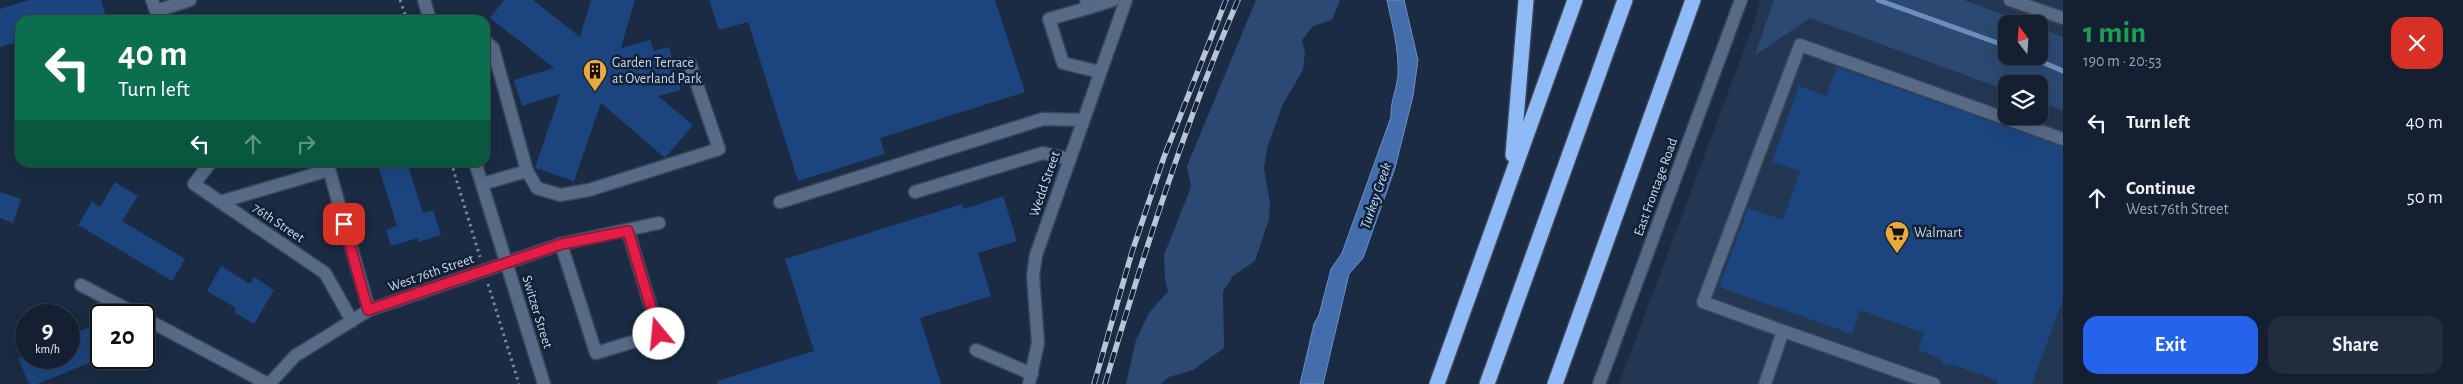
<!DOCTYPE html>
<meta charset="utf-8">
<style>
body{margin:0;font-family:"Alegreya Sans",sans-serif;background:#212d3e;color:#f1f3f6;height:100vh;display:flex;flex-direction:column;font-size:19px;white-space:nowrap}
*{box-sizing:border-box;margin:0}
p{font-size:16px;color:#9da3ac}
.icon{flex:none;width:28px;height:28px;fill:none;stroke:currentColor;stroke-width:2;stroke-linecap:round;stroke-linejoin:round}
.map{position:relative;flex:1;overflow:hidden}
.sheet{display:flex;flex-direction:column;background:#142032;width:400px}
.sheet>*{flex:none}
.top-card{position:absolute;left:15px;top:15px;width:475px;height:152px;border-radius:15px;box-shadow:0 5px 20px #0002,0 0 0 1px #333e4d;background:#0b6e4f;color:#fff;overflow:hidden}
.needle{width:32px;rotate:343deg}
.tools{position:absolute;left:1998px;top:15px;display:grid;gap:10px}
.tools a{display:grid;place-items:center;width:50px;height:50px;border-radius:10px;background:#142032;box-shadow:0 5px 20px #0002,0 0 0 1px #333e4d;font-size:25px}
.speed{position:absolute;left:15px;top:304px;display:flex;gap:10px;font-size:25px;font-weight:700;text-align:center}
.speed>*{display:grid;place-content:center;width:65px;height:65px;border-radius:50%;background:#142032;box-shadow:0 5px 20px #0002,0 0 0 1px #333e4d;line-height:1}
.speed small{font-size:12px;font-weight:400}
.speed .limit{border:2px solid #111;border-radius:8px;background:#fff;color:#111}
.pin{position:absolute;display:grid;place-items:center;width:42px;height:42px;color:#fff;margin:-21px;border-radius:10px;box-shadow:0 2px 8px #0006}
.me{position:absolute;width:55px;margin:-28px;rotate:343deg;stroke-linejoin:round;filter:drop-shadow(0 0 4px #0008)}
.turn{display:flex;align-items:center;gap:18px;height:105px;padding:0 20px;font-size:22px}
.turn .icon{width:65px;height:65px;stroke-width:2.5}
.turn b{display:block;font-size:35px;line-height:42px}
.lanes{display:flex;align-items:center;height:48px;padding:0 20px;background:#0003;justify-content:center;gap:25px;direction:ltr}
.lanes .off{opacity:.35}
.round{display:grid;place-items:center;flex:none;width:52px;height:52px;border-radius:15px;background:#212d3e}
.headline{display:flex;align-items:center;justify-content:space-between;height:85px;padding:0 20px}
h1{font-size:30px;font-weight:700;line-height:38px;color:#1e9e55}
.cta{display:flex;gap:10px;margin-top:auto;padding:10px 20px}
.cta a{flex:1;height:58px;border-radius:15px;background:#2563eb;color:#fff;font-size:20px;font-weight:700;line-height:58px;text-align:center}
.cta a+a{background:#212d3e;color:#f1f3f6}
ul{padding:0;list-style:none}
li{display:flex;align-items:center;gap:15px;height:75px;padding:0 20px}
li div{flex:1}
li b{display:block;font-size:19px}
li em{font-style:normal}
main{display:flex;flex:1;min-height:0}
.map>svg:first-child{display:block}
.built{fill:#233753;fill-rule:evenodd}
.green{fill:#2c4973}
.water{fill:#436eab;stroke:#6d8ebd}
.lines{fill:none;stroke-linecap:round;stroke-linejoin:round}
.stream{stroke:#6d8ebd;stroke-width:5}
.building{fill:#1c457f}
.minor-casing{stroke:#39465a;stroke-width:15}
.highway-casing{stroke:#39465a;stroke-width:18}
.path{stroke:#7a889b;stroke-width:3;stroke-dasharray:2.5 4;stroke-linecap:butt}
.minor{stroke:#576a86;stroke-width:12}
.highway{stroke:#90baf6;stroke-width:15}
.rail-casing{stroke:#b9c4d5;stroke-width:5.5}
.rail{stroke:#112138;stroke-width:4;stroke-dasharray:11;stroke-linecap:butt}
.route-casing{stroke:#92132f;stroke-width:12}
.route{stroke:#e11d48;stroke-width:9}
.labels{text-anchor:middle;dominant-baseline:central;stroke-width:5;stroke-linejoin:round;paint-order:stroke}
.poi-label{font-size:14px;fill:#ced8e8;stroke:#112138;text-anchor:start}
.street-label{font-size:14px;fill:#ced8e8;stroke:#112138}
.water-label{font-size:15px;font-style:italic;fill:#c3dcff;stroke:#112138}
</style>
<main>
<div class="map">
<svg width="2063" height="384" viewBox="0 0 2063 384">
<rect width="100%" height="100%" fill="#1a2b43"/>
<path class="built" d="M1760 0H2063V384H1619L1754 23ZM2006 24H2039V56H2006ZM2006 84H2039V116H2006Z"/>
<g class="green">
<polygon points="1256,0 1340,0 1332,20 1313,26 1302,40 1305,53 1303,70 1283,104 1268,145 1264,168 1270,202 1269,219 1255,261 1233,276 1223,291 1224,348 1193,370 1169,377 1161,384 1126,384 1136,340 1149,313 1168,291 1165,279 1164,255 1191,187 1187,166"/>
<polygon points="1774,0 1964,0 2028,24 2006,24 2006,56 2039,56 2039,28 2063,37 2063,110 2039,102 2039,84 2006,84 2006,90 1810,18 1755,55"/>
</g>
<path class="water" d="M1387 0H1404L1418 60 1413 96 1395 168 1363 258 1349 274 1323 384H1300L1314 324 1319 315 1331 269 1342 253 1391 117C1390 102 1397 89 1398 74 1399 49 1392 24 1387 0Z"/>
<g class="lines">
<g class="stream">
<polyline points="1878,0 2006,46"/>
<polyline points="2028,56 2063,71"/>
</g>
</g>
<g class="building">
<polygon points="29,0 101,0 107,20 20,20 20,41 0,47 0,9"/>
<polygon points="504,0 533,0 580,37 591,0 635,0 621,48 650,40 654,51 669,47 681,90 658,96 693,125 665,158 601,103 574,181 535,168 560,94 522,106 514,80 554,68 490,18"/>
<polygon points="709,0 995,0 1025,92 880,138 885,154 798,181 748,22 719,30"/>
<polygon points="1837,67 2063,147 2063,299 2032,384 1998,384 1997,380 1950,364 1944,366 1940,358 1918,350 1924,333 1860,310 1852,334 1719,287 1748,208 1783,220 1800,171 1772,162 1799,86 1826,96"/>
<polygon points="377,162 407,162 423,213 433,210 441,235 419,242 418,238 391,246 386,230 397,226"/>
<polygon points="115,182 138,196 122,221 185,259 172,281 78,225 92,202 100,207"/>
<polygon points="0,192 21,199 13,223 0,218"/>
<polygon points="1003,196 1017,241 978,253 991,296 920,318 941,384 718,384 717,381 814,351 785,259 962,204 964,209"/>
<polygon points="221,266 250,284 254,277 274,290 254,324 234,312 236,308 207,291"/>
<polygon points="101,322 101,358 37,384 29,384 18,358 69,358 69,336"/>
</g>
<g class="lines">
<defs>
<g id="minor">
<polyline points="152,0 156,11 190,0"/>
<polyline points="424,0 430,20"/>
<polyline points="1086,0 1088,8 1113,0"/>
<polyline points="2010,0 2063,18"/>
<polyline points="1088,8 1049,19 1063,63 1100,72"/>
<polyline points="211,162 194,184 325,273 352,321"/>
<polyline points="327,162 369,310"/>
<polyline points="475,162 544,384"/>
<polyline points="527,171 537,188 560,195 589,190 719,149 690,64"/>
<polyline points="482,184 527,171 493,48 485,41"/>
<polyline points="915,192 1043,153 1070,159"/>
<polyline points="220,202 329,170"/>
<polyline points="780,202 1043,119 1083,120"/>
<polyline points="561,244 596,353 659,334 628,231"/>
<polyline points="81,285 138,315"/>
<polyline points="144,318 268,384"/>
<polyline points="1783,331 1703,302 1800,45 2063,139"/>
<polyline points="976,350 1032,374"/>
<polyline points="269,384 295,356 369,310 561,244 659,223"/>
<polyline points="1029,384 1038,343 1033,276 1036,255 1126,0"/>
<polyline points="1599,384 1741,0"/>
<polyline points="1765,384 1783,331 1934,384"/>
</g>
<g id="highway">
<polyline points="1513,155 1526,0"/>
<polyline points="1437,384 1575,0"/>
<polyline points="1487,384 1625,0"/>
<polyline points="1555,384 1693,0"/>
</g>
</defs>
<use href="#minor" class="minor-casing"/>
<use href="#highway" class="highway-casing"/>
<g class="path">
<polyline points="400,0 407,20"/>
<polyline points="451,162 480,257"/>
<polyline points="488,284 519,384"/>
</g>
<use href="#minor" class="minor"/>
<use href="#highway" class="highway"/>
<defs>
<g id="rail">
<polyline points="1094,384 1132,252 1164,157 1226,0"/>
<path d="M1105 384C1144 253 1184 126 1238 0"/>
</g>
</defs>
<use href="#rail" class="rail-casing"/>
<use href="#rail" class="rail"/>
</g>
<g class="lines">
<defs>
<polyline id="route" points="344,224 368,310 562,244 628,231 659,334"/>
</defs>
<use href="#route" class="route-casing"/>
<use href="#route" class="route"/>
</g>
<defs>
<symbol id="building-pin" viewBox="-11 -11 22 30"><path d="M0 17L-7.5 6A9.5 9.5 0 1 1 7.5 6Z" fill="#eaaa39" stroke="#112138"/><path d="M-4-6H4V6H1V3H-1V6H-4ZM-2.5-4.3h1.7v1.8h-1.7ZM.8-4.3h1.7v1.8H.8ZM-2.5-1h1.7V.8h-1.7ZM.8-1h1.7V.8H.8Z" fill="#111"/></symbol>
<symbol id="supermarket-pin" viewBox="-11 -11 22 30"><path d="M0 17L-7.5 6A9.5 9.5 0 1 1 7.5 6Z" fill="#eaaa39" stroke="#112138"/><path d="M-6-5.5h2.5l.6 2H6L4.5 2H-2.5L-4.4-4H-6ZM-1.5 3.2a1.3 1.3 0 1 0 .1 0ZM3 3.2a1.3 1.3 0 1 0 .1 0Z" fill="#111"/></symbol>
</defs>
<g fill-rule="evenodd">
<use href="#building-pin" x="581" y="57" width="28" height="38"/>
<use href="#supermarket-pin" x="1883" y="219" width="28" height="38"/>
</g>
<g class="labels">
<g class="poi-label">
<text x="612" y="63">Garden Terrace<tspan x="612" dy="16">at Overland Park</tspan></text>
<text x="1914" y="233">Walmart</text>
</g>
<g class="street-label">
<text transform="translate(1045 184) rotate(-71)">Wedd Street</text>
<text transform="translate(1656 187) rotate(-70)">East Frontage Road</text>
<text transform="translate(278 223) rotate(34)">76th Street</text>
<text transform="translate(431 273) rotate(-19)">West 76th Street</text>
<text transform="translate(537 312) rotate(73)">Switzer Street</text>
</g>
<g class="water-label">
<text transform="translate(1376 196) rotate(-71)">Turkey Creek</text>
</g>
</g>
</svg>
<div class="tools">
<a><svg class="needle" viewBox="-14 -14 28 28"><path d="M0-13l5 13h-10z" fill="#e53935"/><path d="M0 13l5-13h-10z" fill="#9da3ac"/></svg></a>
<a><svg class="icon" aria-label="layers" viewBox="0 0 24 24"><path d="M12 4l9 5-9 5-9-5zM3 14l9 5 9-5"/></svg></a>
</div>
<div class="speed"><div>9<small>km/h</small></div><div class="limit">20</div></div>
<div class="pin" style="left:344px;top:224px;background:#d93025"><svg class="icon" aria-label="arrive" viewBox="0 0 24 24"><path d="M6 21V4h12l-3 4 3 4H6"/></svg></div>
<svg class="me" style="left:659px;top:334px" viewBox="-20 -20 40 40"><circle r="19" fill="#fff"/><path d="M0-13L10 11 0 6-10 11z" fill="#e11d48"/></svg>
<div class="top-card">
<div class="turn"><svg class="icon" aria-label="left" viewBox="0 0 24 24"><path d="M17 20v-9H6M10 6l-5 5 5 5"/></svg><div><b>40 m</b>Turn left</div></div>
<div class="lanes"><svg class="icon" aria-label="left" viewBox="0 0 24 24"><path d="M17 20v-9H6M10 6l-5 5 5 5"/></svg><svg class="icon off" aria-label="ahead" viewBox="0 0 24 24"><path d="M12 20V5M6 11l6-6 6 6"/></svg><svg class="icon off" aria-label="right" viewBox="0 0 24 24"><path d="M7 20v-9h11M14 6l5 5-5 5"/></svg></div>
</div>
</div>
<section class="sheet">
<div class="headline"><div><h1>1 min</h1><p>190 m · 20:53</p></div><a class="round" style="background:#d93025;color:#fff"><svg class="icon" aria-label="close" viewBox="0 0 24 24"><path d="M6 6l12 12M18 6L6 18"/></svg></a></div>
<ul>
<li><svg class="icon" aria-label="left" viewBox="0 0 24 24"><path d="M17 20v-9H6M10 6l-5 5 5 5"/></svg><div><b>Turn left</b></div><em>40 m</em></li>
<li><svg class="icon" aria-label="ahead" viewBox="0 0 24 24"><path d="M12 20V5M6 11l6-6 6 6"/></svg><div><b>Continue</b><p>West 76th Street</p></div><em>50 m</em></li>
</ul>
<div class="cta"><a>Exit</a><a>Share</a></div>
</section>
</main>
